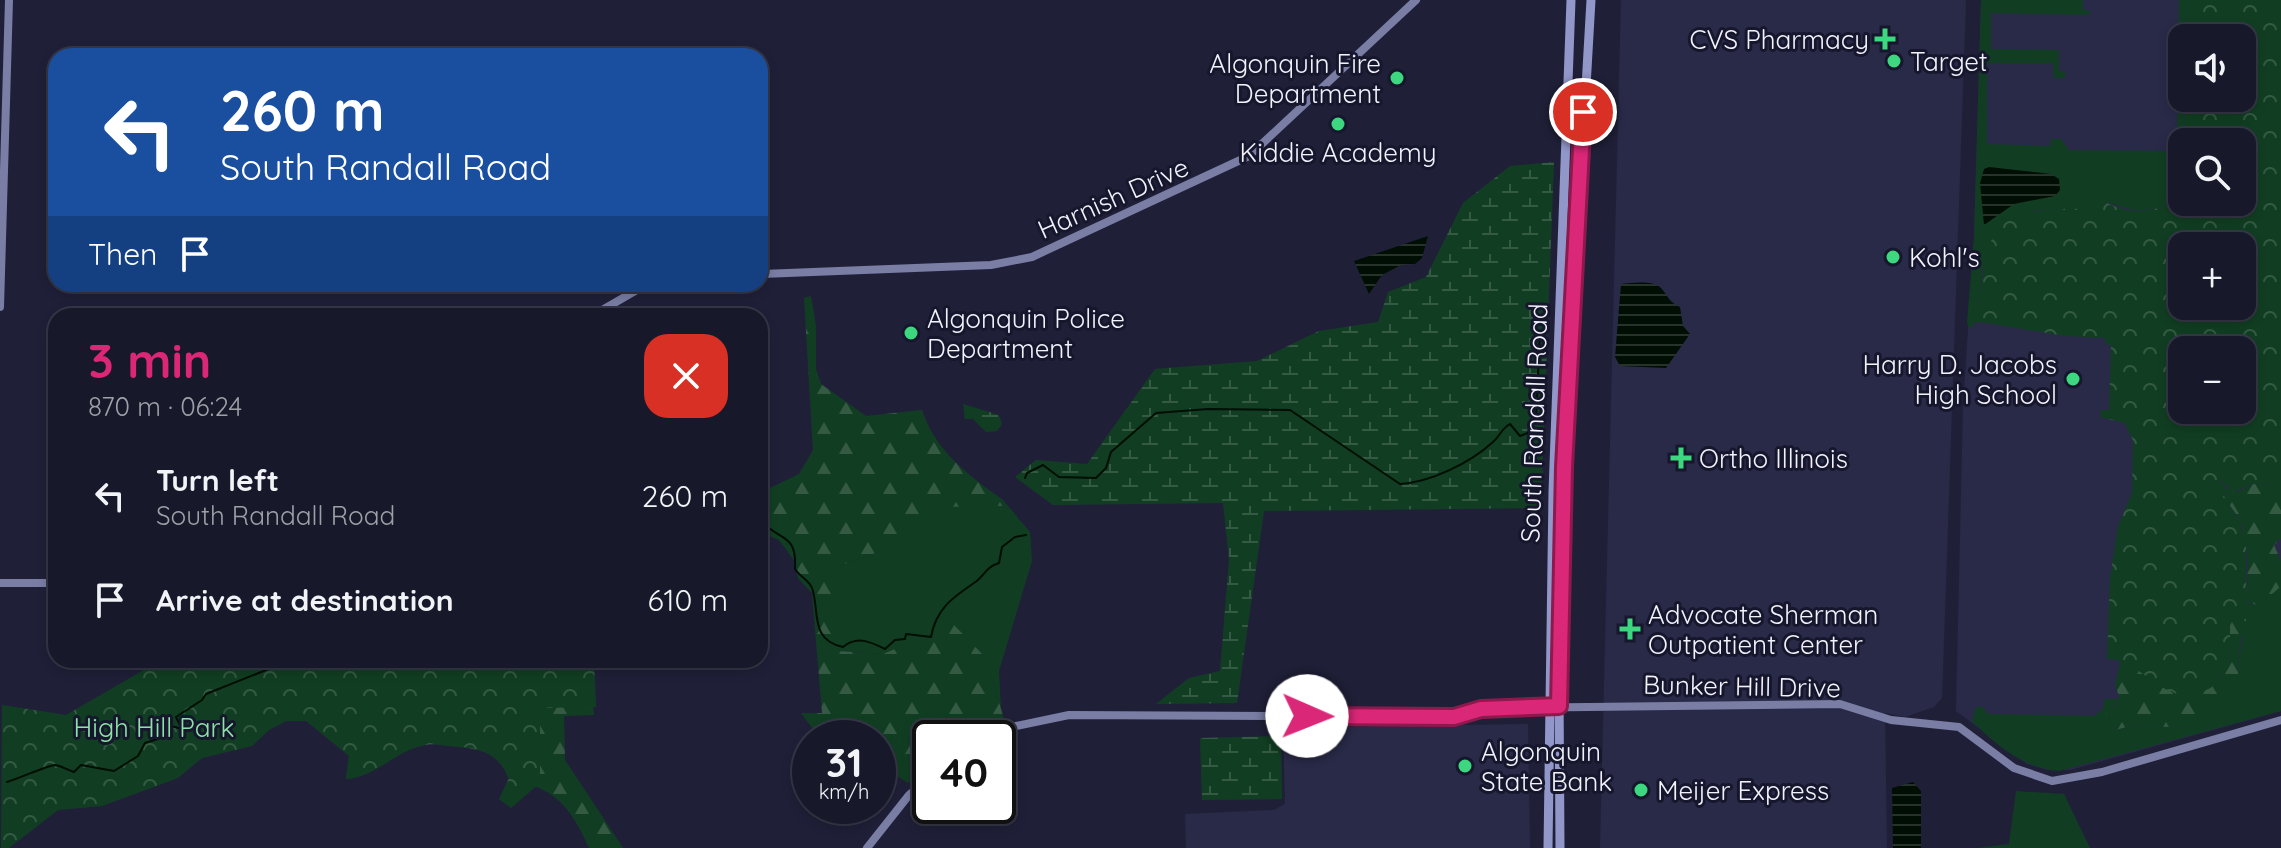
<!DOCTYPE html>
<meta charset="utf-8">
<style>
body{margin:0;font-family:Quicksand,sans-serif;background:#242536;color:#f1f3f6;height:100vh;display:flex;flex-direction:column;font-size:30px;white-space:nowrap}
*{box-sizing:border-box;margin:0}
p{font-size:26px;color:#9ea0a8}
.icon{flex:none;width:44px;height:44px;fill:none;stroke:currentColor;stroke-width:2;stroke-linecap:round;stroke-linejoin:round}
.map{position:relative;flex:1;overflow:hidden}
.drawer{position:absolute;left:48px;top:308px;width:720px;height:360px;display:flex;flex-direction:column;background:#17182a;border-radius:24px;box-shadow:0 4px 12px #0003,0 0 0 2px #363747}
.drawer>*{flex:none}
.hud{position:absolute;left:48px;top:48px;width:720px;height:244px;border-radius:24px;box-shadow:0 4px 12px #0003,0 0 0 2px #363747;background:#1a4fa0;color:#fff;overflow:hidden}
.controls{position:absolute;left:2168px;top:24px;display:grid;gap:16px}
.controls a{display:grid;place-items:center;width:88px;height:88px;border-radius:16px;background:#17182a;box-shadow:0 4px 12px #0003,0 0 0 2px #363747;font-size:40px}
.speed{position:absolute;left:792px;top:720px;display:flex;gap:16px;font-size:40px;font-weight:700;text-align:center}
.speed>*{display:grid;place-content:center;width:104px;height:104px;border-radius:50%;background:#17182a;box-shadow:0 4px 12px #0003,0 0 0 2px #363747;line-height:1}
.speed small{font-size:20px;font-weight:400}
.speed .limit{border:4px solid #111;border-radius:12px;background:#fff;color:#111}
.pin{position:absolute;display:grid;place-items:center;width:68px;height:68px;color:#fff;margin:-34px;border:4px solid #fff;border-radius:50%;box-shadow:0 2px 8px #0007}
.me{position:absolute;width:88px;margin:-44px;rotate:91deg;stroke-linejoin:round;filter:drop-shadow(0 0 6px #0008)}
.turn{display:flex;align-items:center;gap:28px;height:168px;padding:0 40px;font-size:36px}
.turn .icon{width:104px;height:104px;stroke-width:2.5}
.turn b{display:block;font-size:56px;line-height:68px}
.then{display:flex;align-items:center;height:76px;padding:0 40px;background:#0003;gap:16px;font-size:30px}
.round{display:grid;place-items:center;flex:none;width:84px;height:84px;border-radius:24px;background:#242536}
.head{display:flex;align-items:center;justify-content:space-between;height:136px;padding:0 40px}
h1{font-size:48px;font-weight:800;line-height:60px;color:#db2777}
ul{padding:0;list-style:none}
li{display:flex;align-items:center;gap:24px;height:104px;padding:0 40px}
li div{flex:1}
li b{display:block;font-size:30px}
li em{font-style:normal}
.map>svg:first-child{display:block}
.built{fill:#292a48;fill-rule:evenodd}
.green{fill:#113e22}
.forest{fill:url(#forest-firs)}
.wetland{fill:url(#wetland-marsh)}
.park{fill:url(#park-crowns);fill-rule:evenodd}
.water{fill:url(#water-rules)}
.lines{fill:none;stroke-linecap:round;stroke-linejoin:round}
.stream{stroke:#000e04;stroke-width:2}
.secondary{stroke:#7a7ea5;stroke-width:8}
.primary{stroke:#9297ca;stroke-width:9}
.route-casing{stroke:#8e194d;stroke-width:20}
.route{stroke:#db2777;stroke-width:14}
.poi-dot{fill:#3cd77e;stroke:#16162d;stroke-width:3}
.labels{text-anchor:middle;dominant-baseline:central;stroke-width:6;stroke-linejoin:round;paint-order:stroke}
.poi-label{font-size:26px;fill:#f1f2fc;stroke:#16162d;text-anchor:start}
.street-label{font-size:26px;fill:#f1f2fc;stroke:#16162d}
.park-label{font-size:26px;fill:#8de3a7;stroke:#16162d}
</style>
<div class="map">
<svg width="2281" height="848" viewBox="0 0 2281 848">
<defs>
<pattern id="forest-firs" width="22" height="20" patternUnits="userSpaceOnUse" patternTransform="scale(2)"><rect width="22" height="20" fill="#113e22"/><path d="M5 1l3.5 6h-7zM16 11l3.5 6h-7z" fill="#345a43"/></pattern>
<pattern id="wetland-marsh" width="20" height="14" patternUnits="userSpaceOnUse" patternTransform="scale(2)"><rect width="20" height="14" fill="#113e22"/><path d="M1 5h8M5 5V1M11 12h8M15 12V8" fill="none" stroke="#345a43"/></pattern>
<pattern id="park-crowns" width="20" height="18" patternUnits="userSpaceOnUse" patternTransform="scale(2)"><rect width="20" height="18" fill="#113e22"/><path d="M2 6a3 3 0 1 1 6 0M12 15a3 3 0 1 1 6 0" fill="none" stroke="#345a43"/></pattern>
<pattern id="water-rules" width="6" height="5" patternUnits="userSpaceOnUse" patternTransform="scale(2)"><rect width="6" height="5" fill="#000e04"/><path d="M0 2.5h6" fill="none" stroke="#26322a"/></pattern>
</defs>
<rect width="100%" height="100%" fill="#1f2038"/>
<g class="built">
<polygon points="1621,0 1966,0 1942,698 1934,707 1905,717 1885,713 1887,848 1600,848"/>
<path d="M1981 0H2281V711L2070 770H2047L2027 764 1956 711 1963 408 1974 237ZM2182 38H2242V98H2182ZM2182 142H2242V202H2182ZM2182 246H2242V306H2182ZM2182 350H2242V410H2182Z"/>
<polygon points="1528,724 1530,848 1186,848 1185,814 1274,810 1285,804 1283,728"/>
</g>
<g class="green">
<path d="M1981 0H2083V10H2089V15L1991 13V49L2059 50V71L2065 72V78H2054L2053 63H1987V144L2050 146 2051 139H2061L2069 150 2177 151 2179 0H2184L2181 198C2153 217 2121 210 2093 196V209L2035 210 1982 269 1980 323 1974 322 1973 327H1969L1967 323 1974 237Z"/>
<polygon points="1003,500 1030,532 1032,561 999,671 1001,709 986,658 953,625 883,654 839,651 839,566 881,551 939,506 1002,506"/>
<path d="M2281 566V711L2059 771C2023 768 1996 745 1972 721L1976 707H1983L1988 714 2094 716 2102 710 2105 699H2119L2111 712 2100 718 2109 732 2133 725 2187 728 2204 724 2221 701 2219 690 2238 673 2246 601 2250 604 2262 603Z"/>
<polygon points="2016,791 2064,794 2090,848 1977,848 2009,844"/>
</g>
<g class="forest">
<path d="M811 296 816 326V369L821 384 866 416 922 410C936 452 968 475 1003 500L1002 506 939 507 881 551 839 566V651L883 654 953 624 986 658 1004 719 962 738H930V762L908 783 878 764V738H840L827 730 819 737 801 713H822L812 593 798 578 794 560 779 540 760 532V493L799 474 813 450 804 298Z"/>
<path d="M2219 479 2226 488 2237 492 2256 483 2281 486V538L2274 545 2281 561V586L2259 606 2246 601C2247 574 2251 544 2239 519 2232 505 2219 498 2215 482Z"/>
<polygon points="2230,621 2246,621 2240,641 2238,674 2219,690 2223,698 2207,724 2187,728 2133,725 2109,732 2099,729 2097,721 2117,705 2119,696 2115,685 2121,659 2174,693 2221,679 2229,658"/>
<path d="M592 698 594 715 564 716 565 760 623 848H589C571 807 554 786 509 780 498 750 479 749 450 746 442 745 432 743 425 744 395 751 377 776 346 779L349 755 307 721H257Z"/>
</g>
<g class="wetland">
<polygon points="1554,162 1541,508 1264,511 1237,703 1156,704 1189,678 1220,671 1229,560 1223,503 1053,505 1015,477 1036,460 1087,464 1155,369 1257,361 1319,331 1378,322 1388,292 1426,277 1463,203 1510,166"/>
<polygon points="963,404 999,415 1002,424 997,431 986,432 973,419 965,419"/>
<polygon points="1281,736 1282,799 1202,800 1200,738"/>
</g>
<g class="park">
<path d="M2184 0H2281V486L2256 483 2233 492 2219 479 2215 482 2239 520 2246 541V621H2230C2230 648 2233 679 2203 692 2163 708 2143 659 2107 659L2110 577 2118 526 2132 493 2133 441 2125 423 2100 417 2101 410H2109L2111 345 2106 344 2105 338 2065 336 1980 322C1983 225 1991 207 2092 209V196H2104L2107 203C2129 215 2161 212 2181 198L2182 149V202H2242V142H2182L2183 98H2242V38H2183ZM2182 246H2242V306H2182ZM2182 350H2242V410H2182Z"/>
<path d="M161 660H594L596 707 540 708V783L511 808 499 799 509 778C498 749 478 748 449 746 442 745 432 743 425 745 394 751 377 776 346 779L349 756 305 720 290 719 269 730 252 746 202 758 178 778 102 806 58 810 9 848H1L2 705 66 715Z"/>
</g>
<g class="water">
<polygon points="1989,167 2051,174 2059,179 2060,190 2055,196 2014,204 1984,225 1980,183 1984,169"/>
<polygon points="1428,236 1422,258 1415,264 1401,265 1382,275 1369,294 1354,261"/>
<path d="M1621 284C1632 283 1653 280 1661 288 1669 297 1668 301 1680 307L1683 326 1690 334 1666 368 1620 366 1615 357Z"/>
<polygon points="1913,782 1921,791 1921,848 1893,848 1892,788"/>
</g>
<g class="lines">
<g class="stream">
<path d="M1025 478 1027 473 1043 465 1059 477 1096 478 1106 468 1111 452 1156 413 1208 409 1290 410 1400 484C1431 482 1470 463 1493 442 1500 436 1501 429 1510 424L1520 436 1530 432 1536 419 1540 332"/>
<path d="M760 520C780 542 797 532 795 569 800 577 809 580 812 588 820 610 809 640 843 647 857 635 871 642 885 649L895 640 905 639 906 634 931 637C936 609 952 598 974 583 985 576 985 567 999 563L1002 547 1015 537 1026 535"/>
<path d="M7 782C17 779 49 765 55 765 61 766 68 770 74 772L81 765 114 771 138 756 145 743 161 738 164 724 182 729 176 717 202 700 206 694 276 666 281 660"/>
</g>
<g class="secondary">
<polyline points="760,274 991,265 1032,257 1249,156 1416,0"/>
<polyline points="0,307 9,0"/>
<polyline points="592,316 647,284"/>
<polyline points="0,583 56,583"/>
<polyline points="991,738 1016,726 1069,715 1454,717 1501,708 1840,704 1891,720 1959,727 2014,768 2052,781 2102,772 2281,720"/>
<polyline points="867,848 909,795 930,777"/>
</g>
<g class="primary">
<polyline points="1548,848 1553,492 1571,0"/>
<polyline points="1560,848 1559,687 1564,467 1591,0"/>
</g>
</g>
<g class="lines">
<defs>
<polyline id="route" points="1307,716 1454,717 1481,709 1559,706 1564,467 1583,112"/>
</defs>
<use href="#route" class="route-casing"/>
<use href="#route" class="route"/>
</g>
<g class="poi-dot">
<path d="M1881 27h8v8h8v8h-8v8h-8v-8h-8v-8h8z"/>
<circle cx="1894" cy="61" r="8"/>
<circle cx="1397" cy="78" r="8"/>
<circle cx="1338" cy="124" r="8"/>
<circle cx="1893" cy="257" r="8"/>
<circle cx="911" cy="333" r="8"/>
<circle cx="2073" cy="379" r="8"/>
<path d="M1677 446h8v8h8v8h-8v8h-8v-8h-8v-8h8z"/>
<path d="M1626 617h8v8h8v8h-8v8h-8v-8h-8v-8h8z"/>
<circle cx="1465" cy="766" r="8"/>
<circle cx="1641" cy="790" r="8"/>
</g>
<g class="labels">
<g class="poi-label">
<text x="1869" y="39" text-anchor="end">CVS Pharmacy</text>
<text x="1910" y="61">Target</text>
<text x="1381" y="63" text-anchor="end">Algonquin Fire<tspan x="1381" dy="30">Department</tspan></text>
<text x="1338" y="152" text-anchor="middle">Kiddie Academy</text>
<text x="1909" y="257">Kohl's</text>
<text x="927" y="318">Algonquin Police<tspan x="927" dy="30">Department</tspan></text>
<text x="2057" y="364" text-anchor="end">Harry D. Jacobs<tspan x="2057" dy="30">High School</tspan></text>
<text x="1699" y="458">Ortho Illinois</text>
<text x="1648" y="614">Advocate Sherman<tspan x="1648" dy="30">Outpatient Center</tspan></text>
<text x="1481" y="751">Algonquin<tspan x="1481" dy="30">State Bank</tspan></text>
<text x="1657" y="790">Meijer Express</text>
</g>
<g class="street-label">
<text transform="translate(1113 198) rotate(-24)">Harnish Drive</text>
<text transform="translate(1534 423) rotate(-88)">South Randall Road</text>
<text transform="translate(1742 686) rotate(1)">Bunker Hill Drive</text>
</g>
<g class="park-label">
<text x="154" y="727">High Hill Park</text>
</g>
</g>
</svg>
<div class="controls">
<a><svg class="icon" aria-label="sound" viewBox="0 0 24 24"><path d="M4 9h4l5-4v14l-5-4H4zM17 9q2 3 0 6"/></svg></a>
<a><svg class="icon" aria-label="search" viewBox="0 0 24 24"><circle cx="10" cy="10" r="6"/><path d="M15 15l6 6"/></svg></a>
<a>+</a>
<a>−</a>
</div>
<div class="speed"><div>31<small>km/h</small></div><div class="limit">40</div></div>
<div class="pin" style="left:1583px;top:112px;background:#d93025"><svg class="icon" aria-label="arrive" viewBox="0 0 24 24"><path d="M6 21V4h12l-3 4 3 4H6"/></svg></div>
<svg class="me" style="left:1307px;top:716px" viewBox="-20 -20 40 40"><circle r="19" fill="#fff"/><path d="M0-13L10 11 0 6-10 11z" fill="#db2777"/></svg>
<div class="hud">
<div class="turn"><svg class="icon" aria-label="left" viewBox="0 0 24 24"><path d="M17 20v-9H6M10 6l-5 5 5 5"/></svg><div><b>260 m</b>South Randall Road</div></div>
<div class="then">Then<svg class="icon" aria-label="arrive" viewBox="0 0 24 24"><path d="M6 21V4h12l-3 4 3 4H6"/></svg></div>
</div>
<section class="drawer">
<div class="head"><div><h1>3 min</h1><p>870 m · 06:24</p></div><a class="round" style="background:#d93025;color:#fff"><svg class="icon" aria-label="close" viewBox="0 0 24 24"><path d="M6 6l12 12M18 6L6 18"/></svg></a></div>
<ul>
<li><svg class="icon" aria-label="left" viewBox="0 0 24 24"><path d="M17 20v-9H6M10 6l-5 5 5 5"/></svg><div><b>Turn left</b><p>South Randall Road</p></div><em>260 m</em></li>
<li><svg class="icon" aria-label="arrive" viewBox="0 0 24 24"><path d="M6 21V4h12l-3 4 3 4H6"/></svg><div><b>Arrive at destination</b></div><em>610 m</em></li>
</ul>
</section>
</div>
